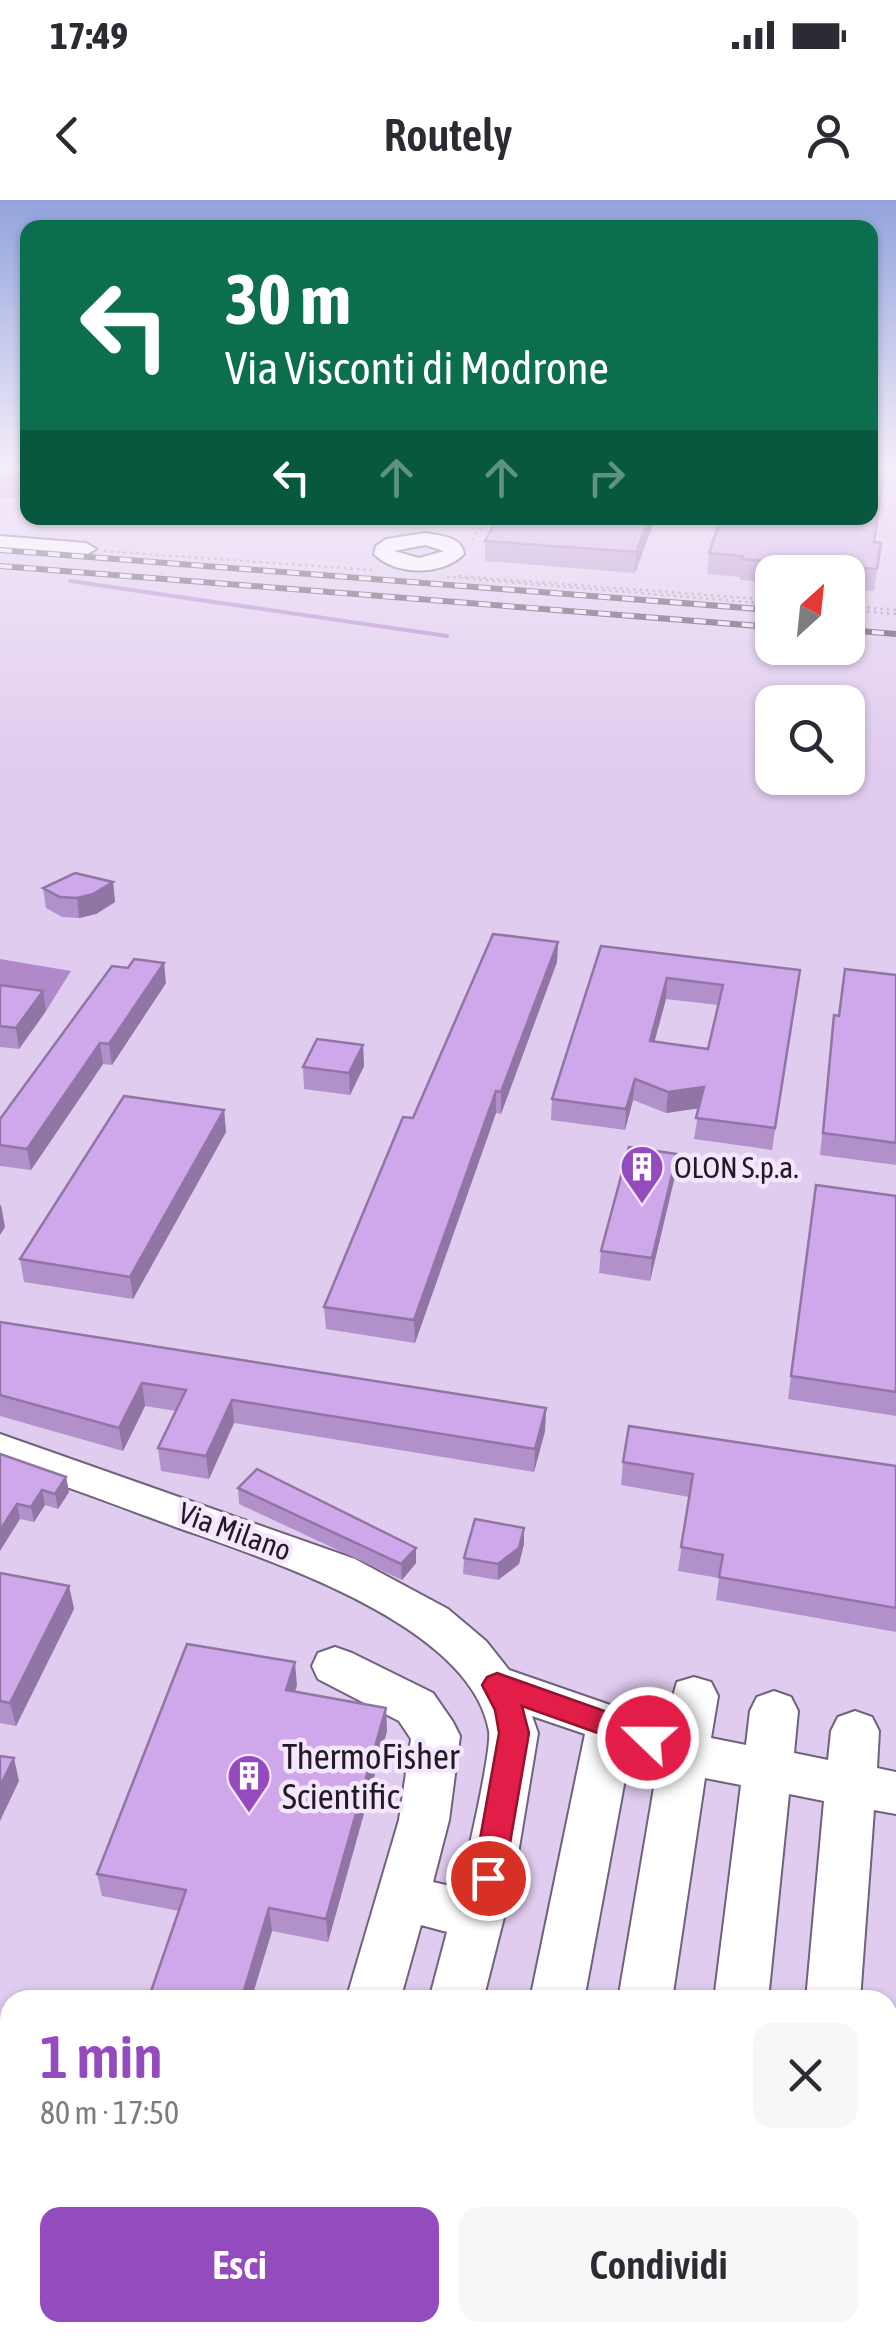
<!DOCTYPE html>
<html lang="it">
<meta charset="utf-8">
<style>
body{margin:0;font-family:"Asap Condensed",sans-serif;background:#f7f7f7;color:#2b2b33;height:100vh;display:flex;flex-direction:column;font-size:38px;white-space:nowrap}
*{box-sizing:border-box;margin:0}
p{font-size:32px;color:#7c7c81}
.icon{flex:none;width:55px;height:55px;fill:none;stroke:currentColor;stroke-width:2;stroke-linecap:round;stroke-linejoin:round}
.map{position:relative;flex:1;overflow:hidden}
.side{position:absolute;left:0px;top:1790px;width:898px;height:352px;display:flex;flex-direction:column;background:#fff;border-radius:30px 30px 0 0;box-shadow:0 2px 8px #0004}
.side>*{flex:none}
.top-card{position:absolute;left:20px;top:20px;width:858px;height:305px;border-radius:20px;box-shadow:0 2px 8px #0004;background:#0b6e4f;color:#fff;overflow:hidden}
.needle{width:65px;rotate:27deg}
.controls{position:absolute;left:755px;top:355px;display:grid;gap:20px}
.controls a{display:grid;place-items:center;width:110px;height:110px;border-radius:20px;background:#fff;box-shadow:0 2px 8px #0004;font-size:50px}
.pin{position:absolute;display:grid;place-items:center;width:85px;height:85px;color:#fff;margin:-42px;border:5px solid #fff;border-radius:50%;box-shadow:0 2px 10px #0007}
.me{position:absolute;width:110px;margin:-55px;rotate:292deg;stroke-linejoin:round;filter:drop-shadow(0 0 8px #0008)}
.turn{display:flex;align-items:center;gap:35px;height:210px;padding:0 40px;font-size:45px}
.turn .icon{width:130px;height:130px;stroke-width:2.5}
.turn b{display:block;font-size:70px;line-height:85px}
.lanes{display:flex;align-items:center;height:95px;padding:0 40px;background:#0003;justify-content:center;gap:50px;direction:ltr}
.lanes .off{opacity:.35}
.round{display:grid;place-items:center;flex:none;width:105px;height:105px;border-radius:20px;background:#f7f7f7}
.headline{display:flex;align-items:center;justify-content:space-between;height:170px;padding:0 40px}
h1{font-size:60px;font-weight:600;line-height:75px;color:#944bbd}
.button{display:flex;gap:20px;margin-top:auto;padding:20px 40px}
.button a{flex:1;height:115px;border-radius:20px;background:#944bbd;color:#fff;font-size:40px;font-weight:600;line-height:115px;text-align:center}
.button a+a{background:#f7f7f7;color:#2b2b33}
.status{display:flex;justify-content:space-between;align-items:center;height:70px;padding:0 50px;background:#fff;direction:ltr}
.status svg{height:28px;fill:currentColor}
header{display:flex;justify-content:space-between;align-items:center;height:130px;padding:0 40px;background:#fff;font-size:45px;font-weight:600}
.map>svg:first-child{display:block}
.built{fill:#e0ccef;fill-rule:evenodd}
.green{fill:#e1c1f6}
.water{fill:#b189cb}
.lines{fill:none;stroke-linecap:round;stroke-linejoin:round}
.stream{stroke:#b189cb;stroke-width:4}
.minor-casing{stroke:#71627b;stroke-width:4}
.path-far1{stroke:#a194aa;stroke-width:2.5;stroke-dasharray:2.5 4;stroke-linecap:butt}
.path{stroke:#a194aa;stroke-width:8;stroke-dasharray:8 11;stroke-linecap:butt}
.minor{fill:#fff;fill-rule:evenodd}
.rail-casing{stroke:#4e4554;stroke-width:6}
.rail{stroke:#f4e6fd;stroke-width:4;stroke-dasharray:12;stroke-linecap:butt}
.wall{fill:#b290ca;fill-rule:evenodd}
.shaded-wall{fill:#9175a4}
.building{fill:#cfa7eb;stroke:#9175a4;stroke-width:2.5;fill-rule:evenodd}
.route{fill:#e11d48;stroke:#92132f;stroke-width:2.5}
.labels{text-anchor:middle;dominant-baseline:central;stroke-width:9;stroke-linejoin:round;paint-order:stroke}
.poi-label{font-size:30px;fill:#201a24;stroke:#f4e6fd;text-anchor:start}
.street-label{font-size:30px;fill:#201a24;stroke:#f4e6fd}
.near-poi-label{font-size:35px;fill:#201a24;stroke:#f4e6fd;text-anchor:start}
</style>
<div class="status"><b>17:49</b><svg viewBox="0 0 49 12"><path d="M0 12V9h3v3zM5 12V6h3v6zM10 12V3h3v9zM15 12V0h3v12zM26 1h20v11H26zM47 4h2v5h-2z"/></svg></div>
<header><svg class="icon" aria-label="back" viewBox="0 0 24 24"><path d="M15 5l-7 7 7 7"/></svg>Routely<svg class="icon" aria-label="person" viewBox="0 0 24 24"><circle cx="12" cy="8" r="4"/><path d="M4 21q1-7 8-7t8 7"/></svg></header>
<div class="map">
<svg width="896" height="2142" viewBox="0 0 896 2142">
<rect width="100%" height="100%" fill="#e8d8f4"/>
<path class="built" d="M0 266H27L28 318H870V266H896V2039L888 2037V1800H10V2106L0 2107ZM772 372H848V448H772ZM772 502H848V578H772Z"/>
<polygon class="green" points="888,2037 896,2039 896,2142 560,2142 545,2133 888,2132"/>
<polygon class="water" points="0,759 71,771 46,811 0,806"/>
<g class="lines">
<polyline class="stream" points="70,381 447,436"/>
<defs>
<g id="minor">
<path d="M425 333C440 336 462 336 464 354 443 376 395 376 374 354L376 346 386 339ZM425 345 444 351 419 358 394 351Z"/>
<polygon points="0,336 86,343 96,349 86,355 0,348"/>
<path d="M0 1234 355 1359 448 1409 486 1441 509 1470 665 1524 677 1482 694 1477 711 1482 718 1496 711 1538 746 1545 750 1511 757 1497 774 1491 791 1497 798 1511 794 1553 828 1560 831 1531 838 1517 855 1511 872 1517 879 1531 877 1568 896 1572V1614L874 1610 860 1800H806L824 1601 789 1594 768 1800H714L741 1585 705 1578 672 1800H618L658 1564 630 1552 584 1800H530L585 1534 532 1516 538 1533 514 1678 483 1800H429L447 1732 421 1725 400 1800H346L399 1620 411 1539 399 1521 318 1479 312 1466 318 1453 335 1447 352 1453 433 1493 453 1522 460 1536 449 1620 433 1682 459 1688C466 1664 492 1550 489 1531 471 1423 262 1358 173 1326 116 1305 58 1283 0 1264Z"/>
<polygon points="896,1926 896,2040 888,2040 888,1929"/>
<polygon points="291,2132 355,2132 351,2142 287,2142"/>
<polygon points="421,2132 483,2132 487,2142 425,2142"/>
</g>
</defs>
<use href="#minor" class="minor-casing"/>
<g class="path-far1">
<polyline points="472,340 486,318"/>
<polyline points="104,351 372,370"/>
<polyline points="458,376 772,400"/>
<polyline points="447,377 772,404"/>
<polyline points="848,406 896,410"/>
<polyline points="848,410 896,414"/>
</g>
<polyline class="path" points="518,2132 529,2142"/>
<use href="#minor" class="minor"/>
<defs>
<g id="rail">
<polyline points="0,350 772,410"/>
<polyline points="0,366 772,427"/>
<polyline points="848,430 896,434"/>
</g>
</defs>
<use href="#rail" class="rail-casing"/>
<use href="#rail" class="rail"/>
</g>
<g class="wall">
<polygon points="0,266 28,266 28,299 0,297"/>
<polygon points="498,318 870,318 874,342 881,343 874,391 848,389 848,372 772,372 772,383 740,380 740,377 707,374 709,353 719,324 655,319 635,373 485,361 485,341"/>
<polygon points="113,682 115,702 96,714 79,718 62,717 46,708 43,688"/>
<polygon points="558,742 557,762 501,914 496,913 415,1143 326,1129 324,1107"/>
<path d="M601 746 800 770 772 950 694 939 699 908 666 913 633 900 625 930 551 920 552 899ZM666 799 718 805 708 849 654 842Z"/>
<polygon points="896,775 896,965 820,955 834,815 838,816"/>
<polygon points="166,783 112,865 103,864 31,970 0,966 0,919"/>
<polygon points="0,785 46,811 19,849 0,847"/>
<polygon points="363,845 364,866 350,895 304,889 303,867"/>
<polygon points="224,910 226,932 133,1099 24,1082 20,1059"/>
<polygon points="675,976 650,1081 599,1073 601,1051"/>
<polygon points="896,996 896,1216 788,1199 812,1008"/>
<polygon points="0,1122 546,1208 545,1231 534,1272 234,1223 209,1279 161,1271 158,1248 176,1211 145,1206 123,1251 0,1216"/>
<polygon points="0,1254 66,1277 69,1292 58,1309 45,1305 34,1322 20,1319"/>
<polygon points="623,1262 896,1266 896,1432 716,1400 719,1378 678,1371 689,1297 621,1285"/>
<polygon points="238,1288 416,1348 416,1363 402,1380 239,1304"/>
<polygon points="524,1344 519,1364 498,1380 463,1374 464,1358"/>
<polygon points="0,1373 69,1386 74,1409 16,1526 0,1523"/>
<polygon points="297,1485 295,1492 386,1508 387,1531 328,1742 272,1731 251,1800 148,1800 179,1711 102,1696 97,1674"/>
</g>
<g class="shaded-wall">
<polygon points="649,318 655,318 655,319 635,373 636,352"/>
<polygon points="113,682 115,702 96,714 79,718 77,698"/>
<polygon points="558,742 557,762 501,914 501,892"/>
<polygon points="164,763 166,783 112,865 109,844"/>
<polygon points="667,778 666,799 649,862 650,841"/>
<polygon points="43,791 46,811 19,849 16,828"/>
<polygon points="100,843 103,864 31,970 27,949"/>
<polygon points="363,845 364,866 350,895 349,873"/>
<polygon points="635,879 633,900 625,930 626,909"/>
<polygon points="704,887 701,908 666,913 668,892"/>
<polygon points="496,891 496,913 415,1143 414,1120"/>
<polygon points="224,910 226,932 133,1099 130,1077"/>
<polygon points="677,954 675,976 650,1081 652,1058"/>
<polygon points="1,1005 5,1027 0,1035 0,1006"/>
<polygon points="142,1183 145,1206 123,1251 119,1228"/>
<polygon points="232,1200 234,1223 209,1279 206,1256"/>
<polygon points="546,1208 545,1231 534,1272 535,1249"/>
<polygon points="66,1277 69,1292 58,1309 55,1294"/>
<polygon points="42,1290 45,1305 34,1322 31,1307"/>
<polygon points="17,1304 20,1319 0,1351 0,1330"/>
<polygon points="524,1328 524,1344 519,1364 498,1380 498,1364"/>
<polygon points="416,1348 416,1363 402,1380 401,1364"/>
<polygon points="69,1386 74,1409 16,1526 10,1503"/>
<polygon points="295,1462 297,1485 288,1513 286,1490"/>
<polygon points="386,1508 387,1531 328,1742 326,1719"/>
<polygon points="14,1558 19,1581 0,1621 0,1586"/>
<polygon points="269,1708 272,1731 251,1800 241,1800"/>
</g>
<g class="building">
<polygon points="0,266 28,266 28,280 0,278"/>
<polygon points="870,266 885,266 874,342 881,343 877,369 742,359 743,356 709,353 721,318 870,318"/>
<polygon points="498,318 649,318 636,352 485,341"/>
<polygon points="75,673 113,682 93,694 77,698 60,697 43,688"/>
<polygon points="493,734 558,742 501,892 496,891 414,1120 324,1107 403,917 413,918"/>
<path d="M601 746 800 770 775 928 696 918 704 887 668 892 635 879 626 909 552 899ZM667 778 723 785 708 849 650 841Z"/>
<polygon points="134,759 164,763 109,844 100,843 27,949 0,945 0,919 112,766 128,768"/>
<polygon points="845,769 896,775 896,943 823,933 834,815 839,816"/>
<polygon points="0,785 43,791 16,828 0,826"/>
<polygon points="317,839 363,845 349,873 303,867"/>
<polygon points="124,896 224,910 130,1077 20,1059"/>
<polygon points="629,947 677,954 652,1058 601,1051"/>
<polygon points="816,985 896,996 896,1192 791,1176"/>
<polygon points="0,1122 546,1208 535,1249 232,1200 206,1256 158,1248 186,1190 142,1183 119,1228 0,1195"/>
<polygon points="629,1226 896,1266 896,1408 719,1377 723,1355 681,1347 693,1274 623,1262"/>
<polygon points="0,1254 66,1277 55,1294 42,1290 31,1307 17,1304 0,1330"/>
<polygon points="257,1269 416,1348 401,1364 238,1288"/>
<polygon points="475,1319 524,1328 519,1348 498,1364 464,1358"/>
<polygon points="0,1373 69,1386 10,1503 0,1501"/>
<polygon points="187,1444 295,1462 286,1490 386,1508 326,1719 269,1708 241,1800 148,1800 186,1690 97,1674"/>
<polygon points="0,1556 14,1558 0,1586"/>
</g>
<linearGradient id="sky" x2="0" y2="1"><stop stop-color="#92a3dc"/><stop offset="0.47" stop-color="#f5edfa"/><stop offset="1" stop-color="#f5edfa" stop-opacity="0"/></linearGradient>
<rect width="896" height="565" fill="url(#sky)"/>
<polygon class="route" points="497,1473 658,1530 663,1538 658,1547 648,1551 522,1506 529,1533 504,1678 499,1688 488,1692 477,1688 473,1678 499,1533 495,1510 482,1485 487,1477"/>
<defs>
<symbol id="building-pin" viewBox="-11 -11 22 30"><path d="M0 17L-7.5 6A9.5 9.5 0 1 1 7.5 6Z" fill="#944bbd" stroke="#f4e6fd"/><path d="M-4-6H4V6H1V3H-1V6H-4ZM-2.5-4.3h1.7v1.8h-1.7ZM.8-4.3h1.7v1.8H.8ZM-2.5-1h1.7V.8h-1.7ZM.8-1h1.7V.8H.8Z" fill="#fff"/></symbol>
</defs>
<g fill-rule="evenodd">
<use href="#building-pin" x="617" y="942" width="50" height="68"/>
<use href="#building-pin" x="224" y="1551" width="50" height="68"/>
</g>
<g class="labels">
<g class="poi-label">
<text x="674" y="967">OLON S.p.a.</text>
</g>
<g class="street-label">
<text transform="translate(235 1331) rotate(20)">Via Milano</text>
</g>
<g class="near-poi-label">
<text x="282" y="1556">ThermoFisher<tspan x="282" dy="40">Scientific</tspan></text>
</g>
</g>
</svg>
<div class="controls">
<a><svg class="needle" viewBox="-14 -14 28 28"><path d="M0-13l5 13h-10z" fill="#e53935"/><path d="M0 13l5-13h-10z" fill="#7c7c81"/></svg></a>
<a><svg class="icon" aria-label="search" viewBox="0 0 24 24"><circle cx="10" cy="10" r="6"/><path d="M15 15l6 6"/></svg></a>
</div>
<div class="pin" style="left:488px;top:1678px;background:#d93025"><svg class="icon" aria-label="arrive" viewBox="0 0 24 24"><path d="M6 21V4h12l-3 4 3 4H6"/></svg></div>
<svg class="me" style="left:648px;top:1538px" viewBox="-20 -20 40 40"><circle r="17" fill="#e11d48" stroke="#fff" stroke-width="3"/><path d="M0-11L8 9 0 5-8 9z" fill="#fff"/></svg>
<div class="top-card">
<div class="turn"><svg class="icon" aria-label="left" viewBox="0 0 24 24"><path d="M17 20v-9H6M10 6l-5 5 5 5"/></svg><div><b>30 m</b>Via Visconti di Modrone</div></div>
<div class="lanes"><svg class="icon" aria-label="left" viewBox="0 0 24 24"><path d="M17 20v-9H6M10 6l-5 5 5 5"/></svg><svg class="icon off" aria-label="ahead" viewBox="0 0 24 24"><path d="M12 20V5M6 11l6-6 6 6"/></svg><svg class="icon off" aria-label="ahead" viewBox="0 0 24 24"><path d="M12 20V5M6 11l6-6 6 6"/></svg><svg class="icon off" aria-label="right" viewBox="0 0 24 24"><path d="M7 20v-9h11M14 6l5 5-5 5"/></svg></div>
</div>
<section class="side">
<div class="headline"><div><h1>1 min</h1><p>80 m · 17:50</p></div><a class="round"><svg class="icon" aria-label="close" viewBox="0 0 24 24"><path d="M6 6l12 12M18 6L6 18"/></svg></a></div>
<div class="button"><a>Esci</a><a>Condividi</a></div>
</section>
</div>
